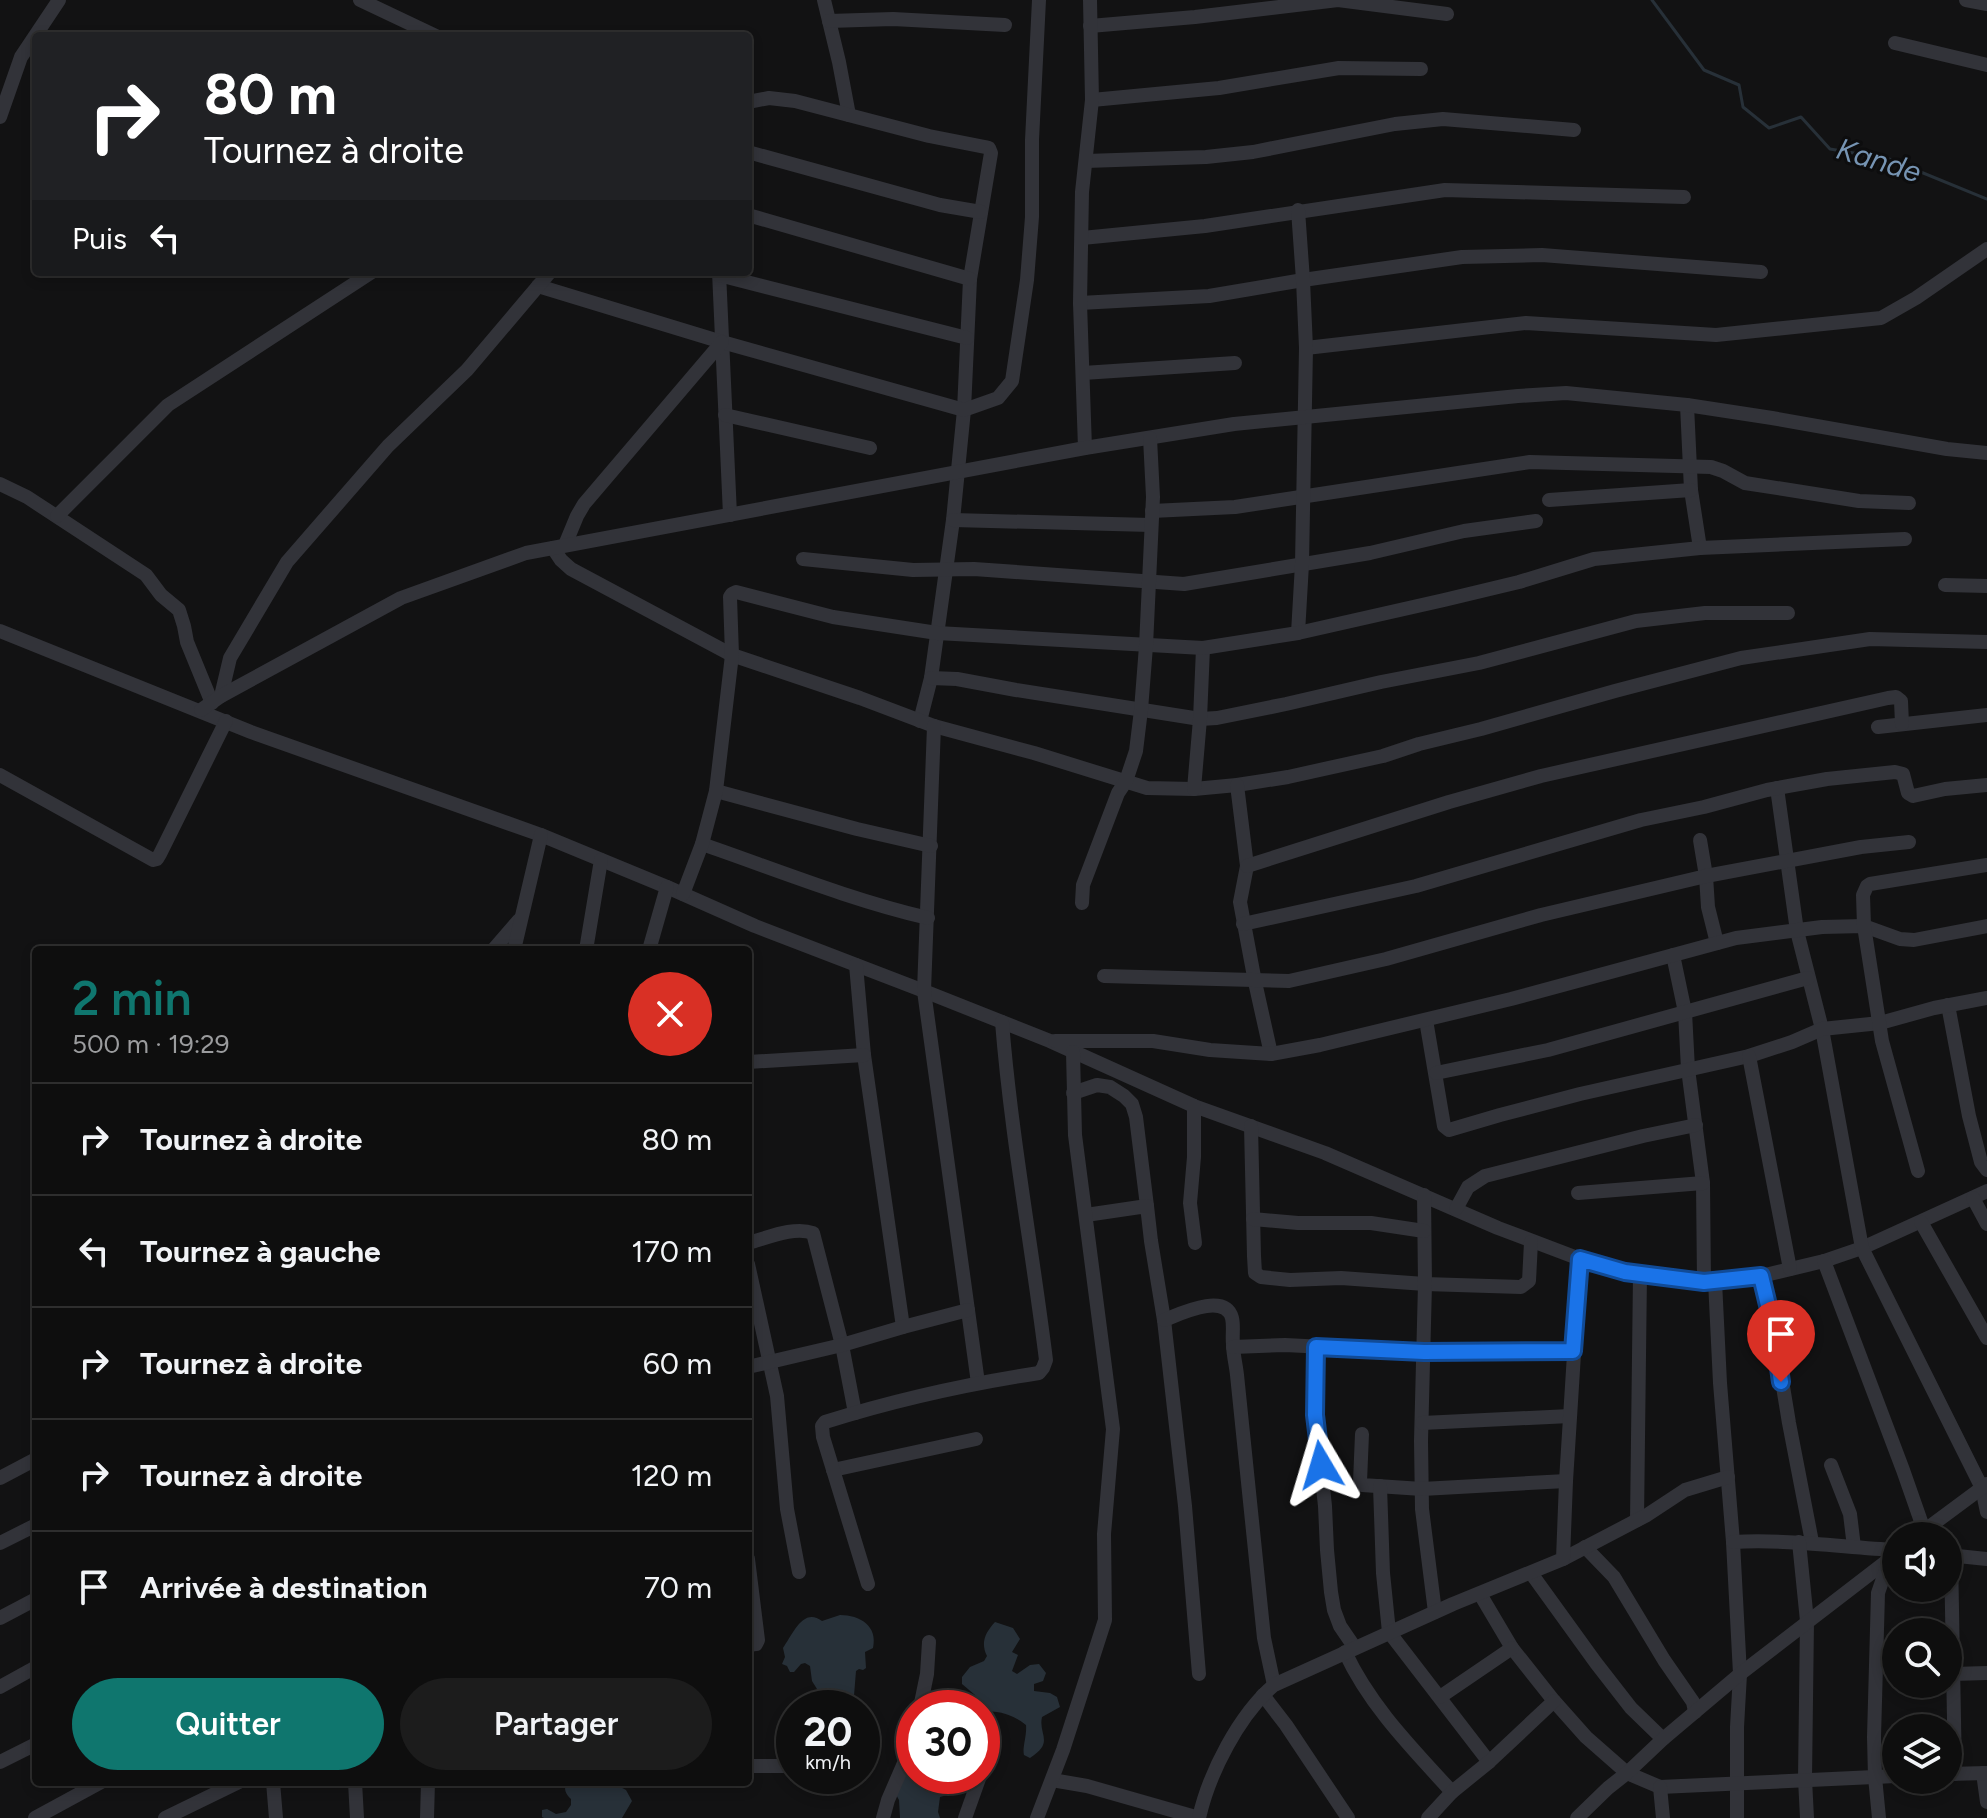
<!DOCTYPE html>
<html lang="fr">
<meta charset="utf-8">
<style>
body{margin:0;font-family:Figtree,sans-serif;background:#1c1c1c;color:#f1f3f6;height:100vh;display:flex;flex-direction:column;font-size:30px;white-space:nowrap}
*{box-sizing:border-box;margin:0}
p{font-size:26px;color:#9b9c9e}
.icon{flex:none;width:44px;height:44px;fill:none;stroke:currentColor;stroke-width:2;stroke-linecap:round;stroke-linejoin:round}
.map{position:relative;flex:1;overflow:hidden}
.details{position:absolute;left:32px;top:946px;width:720px;height:840px;display:flex;flex-direction:column;background:#0e0e0e;border-radius:8px;box-shadow:0 4px 12px #0003,0 0 0 2px #2e2e2e}
.details>*{flex:none}
.banner{position:absolute;left:32px;top:32px;width:720px;height:244px;border-radius:8px;box-shadow:0 4px 12px #0003,0 0 0 2px #2e2e2e;background:#202124;color:#fff;overflow:hidden}
.controls{position:absolute;left:1882px;top:1522px;display:grid;gap:16px}
.controls a{display:grid;place-items:center;width:80px;height:80px;border-radius:50%;background:#0e0e0e;box-shadow:0 4px 12px #0003,0 0 0 2px #2e2e2e;font-size:40px}
.speed{position:absolute;left:776px;top:1690px;display:flex;gap:16px;font-size:40px;font-weight:700;text-align:center}
.speed>*{display:grid;place-content:center;width:104px;height:104px;border-radius:50%;background:#0e0e0e;box-shadow:0 4px 12px #0003,0 0 0 2px #2e2e2e;line-height:1}
.speed small{font-size:20px;font-weight:400}
.speed .limit{border:12px solid #d22;background:#fff;color:#111}
.pin{position:absolute;display:grid;place-items:center;width:68px;height:68px;color:#fff;margin:-82px -34px;border-radius:50% 50% 50% 0;rotate:-45deg;box-shadow:0 0 8px #0007}
.pin .icon{rotate:45deg}
.me{position:absolute;width:88px;margin:-44px;rotate:353deg;stroke-linejoin:round;filter:drop-shadow(0 0 6px #0008)}
.turn{display:flex;align-items:center;gap:28px;height:168px;padding:0 40px;font-size:36px}
.turn .icon{width:104px;height:104px;stroke-width:2.5}
.turn b{display:block;font-size:56px;line-height:68px}
.then{display:flex;align-items:center;height:76px;padding:0 40px;background:#0003;gap:16px;font-size:30px}
.round{display:grid;place-items:center;flex:none;width:84px;height:84px;border-radius:42px;background:#1c1c1c}
.head{display:flex;align-items:center;justify-content:space-between;height:136px;padding:0 40px}
h1{font-size:48px;font-weight:600;line-height:60px;color:#0f766e}
.button{display:flex;gap:16px;margin-top:auto;padding:16px 40px}
.button a{flex:1;height:92px;border-radius:48px;background:#0f766e;color:#fff;font-size:32px;font-weight:600;line-height:92px;text-align:center}
.button a+a{background:#1c1c1c;color:#f1f3f6}
ul{padding:0;list-style:none}
li{display:flex;align-items:center;gap:24px;height:112px;padding:0 40px;border-top:2px solid #2e2e2e}
li div{flex:1}
li b{display:block;font-size:30px}
li em{font-style:normal}
.map>svg:first-child{display:block}
.water{fill:#273038}
.lines{fill:none;stroke-linecap:round;stroke-linejoin:round}
.stream{stroke:#273038;stroke-width:3}
.minor{stroke:#323339;stroke-width:14}
.route-casing{stroke:#114b97;stroke-width:20}
.route{stroke:#1a73e8;stroke-width:14}
.labels{text-anchor:middle;dominant-baseline:central;stroke-width:6;stroke-linejoin:round;paint-order:stroke}
.water-label{font-size:30px;font-style:italic;fill:#7694b3;stroke:#0d0d0e}
</style>
<div class="map">
<svg width="1987" height="1818" viewBox="0 0 1987 1818">
<rect width="100%" height="100%" fill="#121213"/>
<g class="water">
<path d="M840 1615C860 1615 878 1626 873 1648L865 1652 866 1668 863 1670 859 1669 856 1671 853 1708H836L837 1704 834 1698 822 1693 817 1689 812 1681 810 1666 805 1663 801 1664 794 1672H790L787 1666 782 1664 785 1657 783 1648C793 1634 803 1607 822 1621Z"/>
<path d="M995 1622 1013 1628 1020 1639 1012 1652 1018 1655 1012 1671 1017 1674 1030 1665 1039 1664 1046 1673 1043 1681 1034 1684V1691L1050 1693 1057 1697 1060 1707 1042 1717C1038 1735 1055 1742 1030 1758L1024 1755C1022 1748 1027 1736 1026 1725 1012 1714 1000 1711 982 1711V1708L977 1706 975 1695 962 1684V1677L970 1667 984 1661 987 1656C980 1642 986 1632 995 1622Z"/>
<polygon points="914,1736 914,1776 961,1776 961,1785 954,1793 940,1797 938,1812 940,1818 900,1818 899,1800 893,1789"/>
<path d="M566 1782H611L626 1790 632 1801 622 1818H544L542 1817V1810L547 1809 556 1814 566 1812 571 1805V1799C565 1793 564 1790 566 1782Z"/>
</g>
<g class="lines">
<polyline class="stream" points="1652,0 1704,70 1739,85 1743,107 1769,128 1801,117 1830,149 1889,159 1987,199"/>
<g class="minor">
<polyline points="360,0 436,36"/>
<polyline points="824,0 839,62 849,115"/>
<polyline points="1966,0 1987,4"/>
<polyline points="829,21 893,19 1005,25"/>
<polyline points="1090,26 1195,17 1338,0 1447,14"/>
<polyline points="1895,43 1987,65"/>
<polyline points="1092,100 1219,88 1339,68 1421,69"/>
<polyline points="748,102 769,98 795,101 929,136 985,147 989,148 991,153 970,279 964,410 953,520 931,678 920,721"/>
<polyline points="0,117 21,57 59,0"/>
<polyline points="748,152 940,205 981,212"/>
<polyline points="1086,161 1206,157 1253,152 1395,124 1443,119 1574,130"/>
<polyline points="748,215 970,279"/>
<polyline points="1082,238 1205,226 1445,190 1684,197"/>
<polyline points="719,272 730,515"/>
<polyline points="719,275 967,338"/>
<polyline points="538,286 722,342 964,410 998,398 1012,381 1027,280 1032,217 1032,140 1039,0"/>
<polyline points="1080,303 1209,296 1303,280 1462,257 1542,255 1761,272"/>
<polyline points="1306,348 1526,323 1716,335 1881,318 1916,298 1987,249"/>
<polyline points="1083,373 1235,363"/>
<polyline points="1687,405 1691,490 1700,548"/>
<polyline points="725,415 870,448"/>
<polyline points="1085,448 1080,303 1082,192 1092,100 1090,0"/>
<polyline points="0,484 27,497 146,575 161,595 179,610 184,626 187,642 212,703"/>
<polyline points="1549,500 1691,490"/>
<polyline points="1152,511 1235,507 1530,462 1711,467 1723,471 1745,483 1859,501 1909,503"/>
<polyline points="57,516 168,405 372,272"/>
<polyline points="953,520 1151,525"/>
<polyline points="565,545 577,516 584,504 722,342"/>
<polyline points="553,548 561,560 571,569 732,655 860,698 934,726 1034,753 1147,788 1194,789 1237,785 1288,777 1383,756 1419,744 1481,729 1615,691 1741,658 1870,639 1987,642"/>
<polyline points="803,559 913,570 974,569 1184,584 1370,553 1464,531 1536,521"/>
<polyline points="1945,585 1987,586"/>
<polyline points="0,631 251,732 541,835 667,887 755,926 924,991 1050,1041 1194,1106 1325,1153 1498,1228 1580,1259 1625,1272 1674,1279 1704,1282 1761,1276 1824,1261 1862,1248 1987,1191"/>
<polyline points="1298,633 1302,564 1306,348 1303,280 1298,210"/>
<polyline points="931,678 957,679 1016,690 1200,719 1217,718 1286,704 1381,682 1479,663 1636,621 1705,613 1788,613"/>
<polyline points="221,696 230,658 287,562 388,446 467,370 550,272"/>
<polyline points="201,710 221,696 401,598 526,553 1085,448 1234,424 1518,396 1566,393 1687,405 1772,418 1947,449 1987,453"/>
<polyline points="934,726 924,991 978,1383"/>
<polyline points="1878,727 1987,715"/>
<polyline points="0,775 153,860 157,859 160,854 226,721"/>
<polyline points="1237,785 1247,866 1240,902 1255,982 1271,1054"/>
<polyline points="1777,788 1797,931 1822,1029 1862,1248 1982,1488 1987,1512"/>
<polyline points="1194,789 1200,719 1203,648"/>
<polyline points="716,791 857,829 931,846"/>
<polyline points="1700,840 1706,876 1708,907 1717,943"/>
<path d="M702 844C777 870 851 900 928 918"/>
<polyline points="1247,866 1449,802 1541,776 1888,698 1896,697 1901,701 1902,724"/>
<polyline points="683,894 702,844 716,791 732,655 730,597 732,594 736,592 833,617 937,633 1203,648 1298,633 1444,600 1519,582 1594,559 1700,548 1905,539"/>
<polyline points="1082,903 1083,885 1118,793 1126,781 1136,751 1141,710 1146,646 1153,497 1150,438"/>
<polyline points="1243,924 1416,886 1641,820 1704,807 1767,790 1827,779 1895,772 1903,774 1908,793 1913,796 1945,789 1987,785"/>
<polyline points="493,950 519,920"/>
<polyline points="514,950 541,835"/>
<polyline points="586,950 601,860"/>
<polyline points="649,950 667,887"/>
<polyline points="1673,955 1685,1012 1688,1069 1703,1183 1704,1282"/>
<polyline points="856,965 864,1055 903,1327"/>
<polyline points="1104,976 1289,981 1386,959 1541,915 1706,876 1861,847 1909,842"/>
<polyline points="1948,1005 1969,1116 1981,1162 1987,1170"/>
<polyline points="1426,1020 1444,1126 1449,1130 1500,1115 1580,1094 1749,1056 1792,1042 1822,1029 1880,1023 1934,1008 1987,998"/>
<polyline points="1055,1041 1153,1041 1210,1050 1271,1054 1320,1045 1511,999 1736,938 1822,927 1864,926 1900,939 1914,940 1987,926"/>
<polyline points="1749,1056 1790,1269"/>
<polyline points="748,1062 864,1055"/>
<polyline points="1436,1073 1548,1050 1808,978"/>
<polyline points="1073,1093 1097,1085 1110,1087 1124,1096 1132,1104 1136,1117 1147,1206"/>
<polyline points="1194,1106 1194,1157 1190,1203 1195,1243"/>
<polyline points="1251,1126 1254,1256 1255,1273 1261,1277 1290,1280 1341,1278 1425,1284 1521,1287 1529,1281 1531,1242"/>
<polyline points="1918,1171 1882,1041 1864,926 1863,895 1867,886 1870,884 1987,865"/>
<polyline points="1578,1193 1703,1183"/>
<polyline points="1424,1195 1425,1284 1421,1441 1422,1509 1435,1612"/>
<polyline points="1973,1198 1987,1224"/>
<polyline points="1456,1209 1468,1187 1485,1176 1643,1136 1696,1125"/>
<polyline points="1086,1215 1147,1206 1151,1241 1164,1320 1185,1506 1199,1674"/>
<polyline points="1253,1219 1298,1223 1371,1223 1424,1231"/>
<polyline points="1921,1222 1987,1338"/>
<path d="M748 1243C767 1238 794 1226 813 1233L842 1345 855 1413"/>
<polyline points="1824,1261 1903,1470 1924,1530"/>
<polyline points="748,1264 777,1396 787,1509 799,1572"/>
<polyline points="1761,1276 1773,1326 1789,1423 1812,1542"/>
<polyline points="1715,1281 1720,1383 1733,1542 1740,1674 1737,1727 1737,1818"/>
<path d="M1164 1320C1180 1314 1225 1292 1232 1318 1234 1326 1232 1336 1233 1344 1233 1354 1236 1365 1237 1375L1264 1638 1274 1685"/>
<polyline points="1233,1347 1285,1345 1424,1352 1573,1351"/>
<polyline points="1316,1347 1315,1415 1325,1506 1327,1550 1331,1592 1334,1610 1340,1626 1355,1648"/>
<polyline points="748,1367 842,1345 903,1327 968,1310"/>
<polyline points="1422,1423 1570,1416"/>
<polyline points="1362,1434 1360,1482 1362,1485 1422,1489 1566,1481"/>
<polyline points="1831,1465 1850,1514 1854,1547"/>
<polyline points="833,1470 976,1439"/>
<polyline points="0,1478 36,1459"/>
<polyline points="1380,1486 1383,1573 1389,1632 1489,1762"/>
<polyline points="1637,1520 1640,1274"/>
<polyline points="1917,1536 1987,1484"/>
<path d="M1733 1542C1788 1539 1841 1547 1896 1550"/>
<polyline points="1799,1542 1807,1621 1805,1779 1807,1818"/>
<polyline points="0,1543 36,1525"/>
<polyline points="1585,1547 1614,1577 1664,1660 1693,1702 1695,1712"/>
<polyline points="1948,1555 1987,1559"/>
<polyline points="1951,1555 1955,1774"/>
<polyline points="748,1559 758,1640 756,1644 748,1645"/>
<polyline points="1563,1559 1647,1515 1685,1490 1728,1477"/>
<polyline points="1531,1573 1596,1663 1631,1708 1663,1739"/>
<path d="M868 1584 823 1437 822 1426 825 1422C895 1400 967 1384 1039 1373L1043 1368 1046 1360C1032 1247 1011 1135 1002 1022"/>
<polyline points="1480,1594 1512,1648 1554,1701 1586,1737 1627,1773 1660,1787 1896,1776"/>
<polyline points="0,1618 36,1599"/>
<path d="M1345 1652C1370 1706 1412 1748 1452 1792"/>
<polyline points="1953,1674 1987,1673"/>
<polyline points="0,1687 36,1667"/>
<polyline points="1263,1695 1286,1725 1348,1818"/>
<polyline points="1440,1697 1512,1648"/>
<polyline points="920,1708 927,1674 929,1642"/>
<polyline points="0,1762 36,1744"/>
<polyline points="748,1766 794,1766"/>
<polyline points="1983,1773 1987,1802"/>
<polyline points="1948,1774 1987,1773"/>
<polyline points="1052,1780 1087,1786 1199,1818"/>
<polyline points="273,1782 276,1818"/>
<polyline points="355,1782 357,1818"/>
<polyline points="1660,1787 1663,1818"/>
<polyline points="35,1818 101,1782"/>
<polyline points="165,1818 239,1782"/>
<polyline points="427,1818 428,1782"/>
<polyline points="883,1818 888,1800 914,1740"/>
<polyline points="965,1818 980,1776"/>
<polyline points="1037,1818 1063,1750 1105,1620 1104,1534 1113,1429 1075,1135 1073,1052"/>
<path d="M1199 1818C1209 1773 1239 1715 1274 1685L1453 1604 1563 1559 1566 1481 1580 1259"/>
<polyline points="1428,1818 1452,1792 1489,1762 1554,1701"/>
<polyline points="1577,1818 1608,1788 1627,1773 1663,1739 1740,1674 1896,1554"/>
<polyline points="1879,1818 1875,1777 1874,1737 1878,1593 1889,1561"/>
</g>
</g>
<g class="lines">
<defs>
<polyline id="route" points="1321,1465 1315,1415 1316,1347 1424,1352 1573,1351 1580,1259 1625,1272 1704,1282 1761,1276 1773,1326 1781,1382"/>
</defs>
<use href="#route" class="route-casing"/>
<use href="#route" class="route"/>
</g>
<g class="labels">
<g class="water-label">
<text transform="translate(1879 160) rotate(17)">Kande</text>
</g>
</g>
</svg>
<div class="controls">
<a><svg class="icon" aria-label="sound" viewBox="0 0 24 24"><path d="M4 9h4l5-4v14l-5-4H4zM17 9q2 3 0 6"/></svg></a>
<a><svg class="icon" aria-label="search" viewBox="0 0 24 24"><circle cx="10" cy="10" r="6"/><path d="M15 15l6 6"/></svg></a>
<a><svg class="icon" aria-label="layers" viewBox="0 0 24 24"><path d="M12 4l9 5-9 5-9-5zM3 14l9 5 9-5"/></svg></a>
</div>
<div class="speed"><div>20<small>km/h</small></div><div class="limit">30</div></div>
<div class="pin" style="left:1781px;top:1382px;background:#d93025"><svg class="icon" aria-label="arrive" viewBox="0 0 24 24"><path d="M6 21V4h12l-3 4 3 4H6"/></svg></div>
<svg class="me" style="left:1321px;top:1465px" viewBox="-20 -20 40 40"><path d="M0-17L14 15 0 8-14 15z" fill="#1a73e8" stroke="#fff" stroke-width="4"/></svg>
<div class="banner">
<div class="turn"><svg class="icon" aria-label="right" viewBox="0 0 24 24"><path d="M7 20v-9h11M14 6l5 5-5 5"/></svg><div><b>80 m</b>Tournez à droite</div></div>
<div class="then">Puis<svg class="icon" aria-label="left" viewBox="0 0 24 24"><path d="M17 20v-9H6M10 6l-5 5 5 5"/></svg></div>
</div>
<section class="details">
<div class="head"><div><h1>2 min</h1><p>500 m · 19:29</p></div><a class="round" style="background:#d93025;color:#fff"><svg class="icon" aria-label="close" viewBox="0 0 24 24"><path d="M6 6l12 12M18 6L6 18"/></svg></a></div>
<ul>
<li><svg class="icon" aria-label="right" viewBox="0 0 24 24"><path d="M7 20v-9h11M14 6l5 5-5 5"/></svg><div><b>Tournez à droite</b></div><em>80 m</em></li>
<li><svg class="icon" aria-label="left" viewBox="0 0 24 24"><path d="M17 20v-9H6M10 6l-5 5 5 5"/></svg><div><b>Tournez à gauche</b></div><em>170 m</em></li>
<li><svg class="icon" aria-label="right" viewBox="0 0 24 24"><path d="M7 20v-9h11M14 6l5 5-5 5"/></svg><div><b>Tournez à droite</b></div><em>60 m</em></li>
<li><svg class="icon" aria-label="right" viewBox="0 0 24 24"><path d="M7 20v-9h11M14 6l5 5-5 5"/></svg><div><b>Tournez à droite</b></div><em>120 m</em></li>
<li><svg class="icon" aria-label="arrive" viewBox="0 0 24 24"><path d="M6 21V4h12l-3 4 3 4H6"/></svg><div><b>Arrivée à destination</b></div><em>70 m</em></li>
</ul>
<div class="button"><a>Quitter</a><a>Partager</a></div>
</section>
</div>
